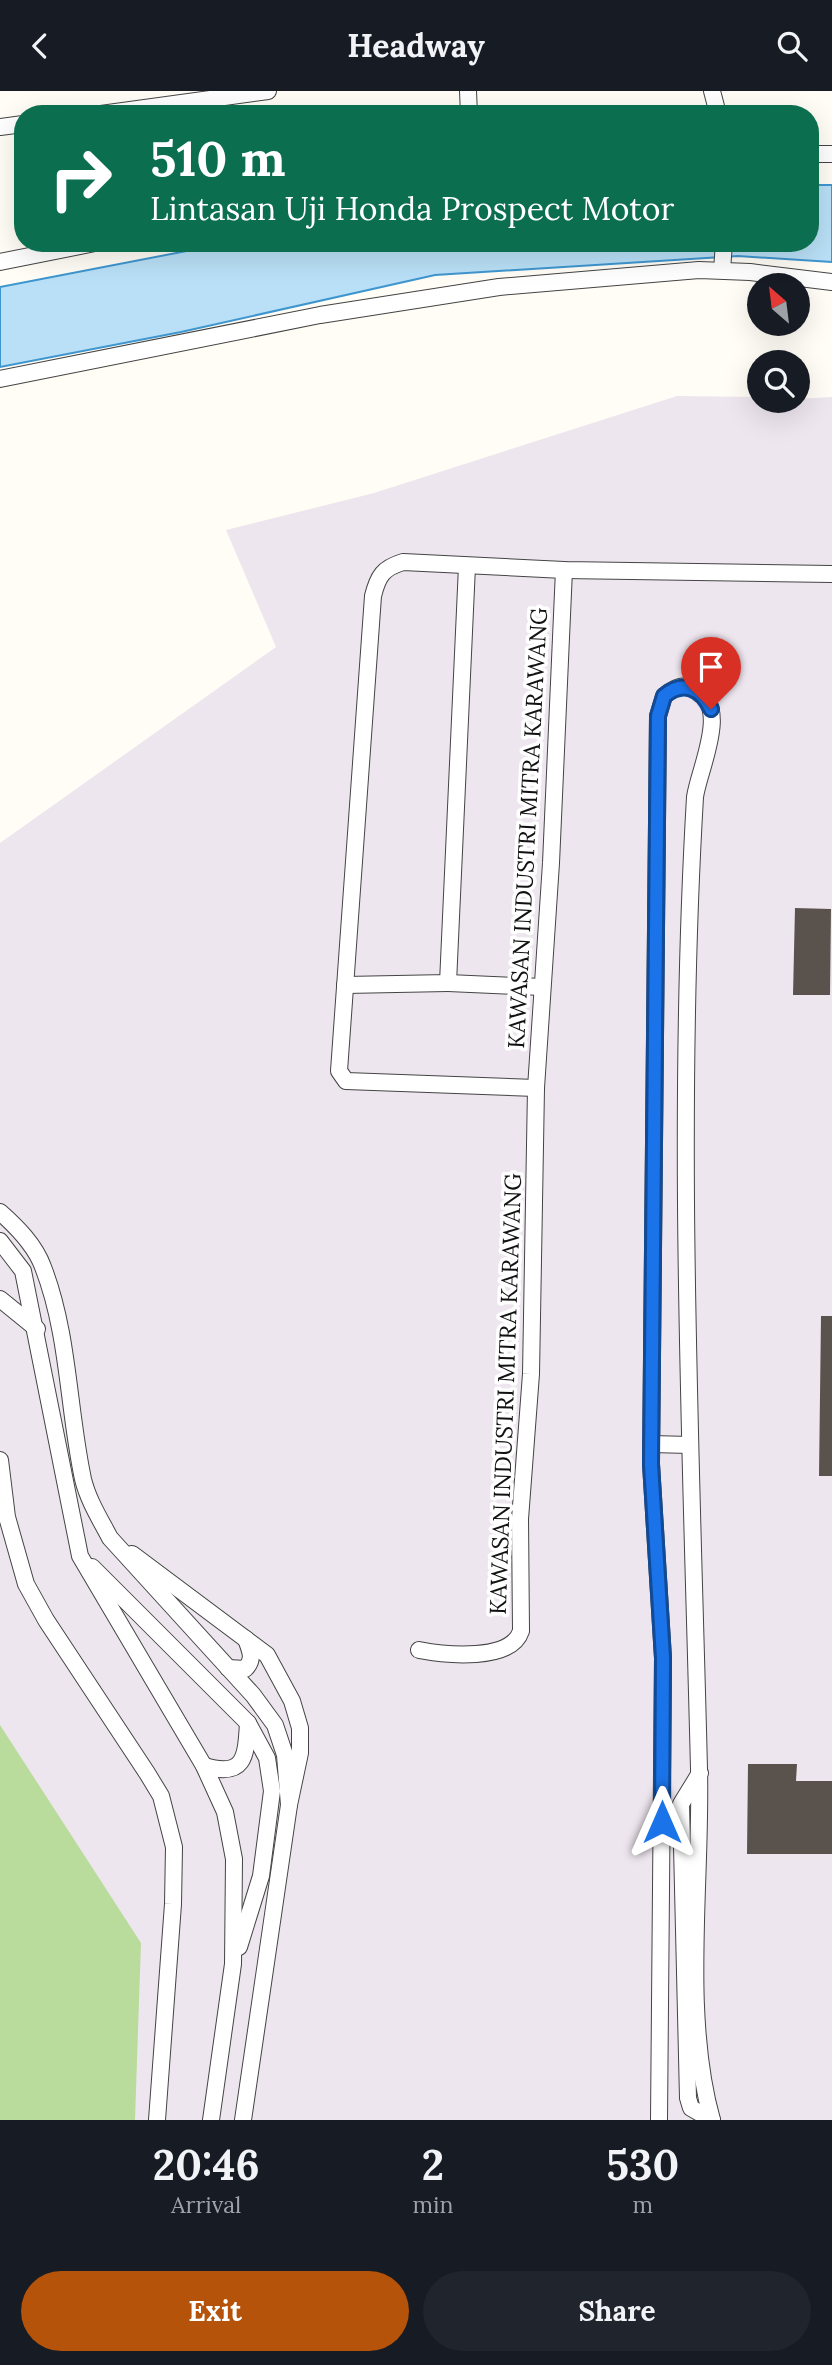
<!DOCTYPE html>
<style>
body{margin:0;font-family:Lora,serif;background:#20242c;color:#f1f3f6;height:100vh;display:flex;flex-direction:column;font-size:26px;white-space:nowrap}
*{box-sizing:border-box;margin:0}
p{font-size:23px;color:#9ea1a6}
.icon{flex:none;width:38px;height:38px;fill:none;stroke:currentColor;stroke-width:2;stroke-linecap:round;stroke-linejoin:round}
.map{position:relative;height:2029px;overflow:hidden}
.side{display:flex;flex-direction:column;background:#171b24;flex:1}
.side>*{flex:none}
.banner{position:absolute;left:14px;top:14px;width:805px;height:147px;border-radius:28px;box-shadow:0 7px 28px #0002;background:#0b6e4f;color:#fff;overflow:hidden}
.needle{width:46px;rotate:332deg}
.fabs{position:absolute;left:747px;top:182px;display:grid;gap:14px}
.fabs a{display:grid;place-items:center;width:63px;height:63px;border-radius:50%;background:#171b24;box-shadow:0 7px 28px #0002;font-size:35px}
.pin{position:absolute;display:grid;place-items:center;width:60px;height:60px;color:#fff;margin:-72px -30px;border-radius:50% 50% 50% 0;rotate:-45deg;box-shadow:0 0 7px #0007}
.pin .icon{rotate:45deg}
.me{position:absolute;width:77px;margin:-38px;rotate:0deg;stroke-linejoin:round;filter:drop-shadow(0 0 5px #0008)}
.turn{display:flex;align-items:center;gap:24px;height:147px;padding:0 21px;font-size:32px}
.turn .icon{width:91px;height:91px;stroke-width:2.5}
.turn b{display:block;font-size:49px;line-height:60px}
.eta{display:flex;justify-content:space-evenly;align-items:center;height:119px;text-align:center}
.eta b{font-size:42px;font-weight:700;line-height:49px}
.cta{display:flex;gap:14px;margin-top:auto;padding:14px 21px}
.cta a{flex:1;height:80px;border-radius:42px;background:#b45309;color:#fff;font-size:28px;font-weight:700;line-height:80px;text-align:center}
.cta a+a{background:#20242c;color:#f1f3f6}
header{display:flex;justify-content:space-between;align-items:center;height:91px;padding:0 21px;background:#171b24;font-size:32px;font-weight:700}
.map>svg:first-child{display:block}
.industrial{fill:#eee6ef}
.forest{fill:#b9dc9c}
.water{fill:#b9e0f7;stroke:#3f96cf;stroke-width:2}
.building{fill:#5a524d}
.lines{fill:none;stroke-linecap:round;stroke-linejoin:round}
.minor-casing{stroke:#444;stroke-width:18}
.minor{stroke:#fff;stroke-width:16}
.route-casing{stroke:#114b97;stroke-width:18}
.route{stroke:#1a73e8;stroke-width:12}
.labels{text-anchor:middle;dominant-baseline:central;stroke-width:7;stroke-linejoin:round;paint-order:stroke}
.street-label{font-size:23px;fill:#111;stroke:#fff}
</style>
<header><svg class="icon" aria-label="back" viewBox="0 0 24 24"><path d="M15 5l-7 7 7 7"/></svg>Headway<svg class="icon" aria-label="search" viewBox="0 0 24 24"><circle cx="10" cy="10" r="6"/><path d="M15 15l6 6"/></svg></header>
<div class="map">
<svg width="832" height="2029" viewBox="0 0 832 2029">
<rect width="100%" height="100%" fill="#fffdf5"/>
<polygon class="industrial" points="677,305 759,306 760,310 832,306 832,2029 0,2029 0,752 276,556 226,439 374,402"/>
<polygon class="forest" points="0,1634 141,1852 135,2029 0,2029"/>
<polygon class="water" points="810,94 832,94 832,171 738,165 435,184 181,241 0,276 0,196 228,152 810,152"/>
<g class="building">
<polygon points="795,817 831,818 830,904 793,904"/>
<polygon points="821,1225 832,1225 832,1385 819,1385"/>
<polygon points="748,1673 797,1673 796,1690 832,1690 832,1763 747,1763"/>
</g>
<g class="lines">
<defs>
<g id="minor">
<polyline points="468,0 469,23"/>
<polyline points="712,0 718,23"/>
<polyline points="101,23 268,0"/>
<polyline points="0,36 23,33"/>
<polyline points="810,63 832,63"/>
<polyline points="0,171 95,152"/>
<polyline points="722,179 724,152"/>
<polyline points="0,288 320,224 499,196 699,179 750,181 832,191"/>
<polyline points="448,892 542,896"/>
<polyline points="345,894 448,892 467,475"/>
<path d="M536 997 346 990 339 980 373 505C378 485 383 477 403 471L564 479 832 483"/>
<path d="M0 1121C17 1136 35 1154 43 1176 69 1243 68 1318 83 1388 88 1409 100 1428 110 1447L253 1604 275 1634 285 1664 289 1714"/>
<polyline points="0,1150 23,1180 80,1465 204,1675 225,1721 234,1768 233,1873 211,2029"/>
<polyline points="0,1208 37,1238"/>
<polyline points="651,1353 690,1354"/>
<polyline points="0,1369 7,1426 26,1493 46,1529 147,1682 161,1705 174,1756 173,1813 157,2029"/>
<polyline points="132,1463 267,1564 292,1610 300,1637 300,1662 289,1714 243,2029"/>
<polyline points="92,1476 248,1632 267,1667 272,1700 261,1785 239,1856"/>
<path d="M419 1559C445 1564 511 1571 521 1540L520 1428 531 1283 536 997 551 772 564 479"/>
<path d="M228 1577 245 1578C255 1568 250 1560 246 1548"/>
<path d="M204 1675C245 1687 246 1666 248 1632"/>
<polyline points="700,1682 681,1713 688,2007 691,2017 712,2029"/>
<path d="M659 2029 663 1567 651 1373 658 625 664 605C672 598 682 592 693 597 732 613 699 677 695 706 676 1030 691 1354 699 1678 702 1790 682 1922 712 2029"/>
</g>
</defs>
<use href="#minor" class="minor-casing"/>
<use href="#minor" class="minor"/>
</g>
<g class="lines">
<defs>
<path id="route" d="M662 1731 663 1567 651 1373 658 625 664 605C683 589 701 597 711 618"/>
</defs>
<use href="#route" class="route-casing"/>
<use href="#route" class="route"/>
</g>
<g class="labels">
<g class="street-label">
<text transform="translate(527 737) rotate(-87)">KAWASAN INDUSTRI MITRA KARAWANG</text>
<text transform="translate(505 1303) rotate(-88)">KAWASAN INDUSTRI MITRA KARAWANG</text>
</g>
</g>
</svg>
<div class="fabs">
<a><svg class="needle" viewBox="-14 -14 28 28"><path d="M0-13l5 13h-10z" fill="#e53935"/><path d="M0 13l5-13h-10z" fill="#9ea1a6"/></svg></a>
<a><svg class="icon" aria-label="search" viewBox="0 0 24 24"><circle cx="10" cy="10" r="6"/><path d="M15 15l6 6"/></svg></a>
</div>
<div class="pin" style="left:711px;top:618px;background:#d93025"><svg class="icon" aria-label="arrive" viewBox="0 0 24 24"><path d="M6 21V4h12l-3 4 3 4H6"/></svg></div>
<svg class="me" style="left:662px;top:1731px" viewBox="-20 -20 40 40"><path d="M0-17L14 15 0 8-14 15z" fill="#1a73e8" stroke="#fff" stroke-width="4"/></svg>
<div class="banner">
<div class="turn"><svg class="icon" aria-label="right" viewBox="0 0 24 24"><path d="M7 20v-9h11M14 6l5 5-5 5"/></svg><div><b>510 m</b>Lintasan Uji Honda Prospect Motor</div></div>
</div>
</div>
<section class="side">
<div class="eta">
<div><b>20:46</b><p>Arrival</p></div>
<div><b>2</b><p>min</p></div>
<div><b>530</b><p>m</p></div>
</div>
<div class="cta"><a>Exit</a><a>Share</a></div>
</section>
